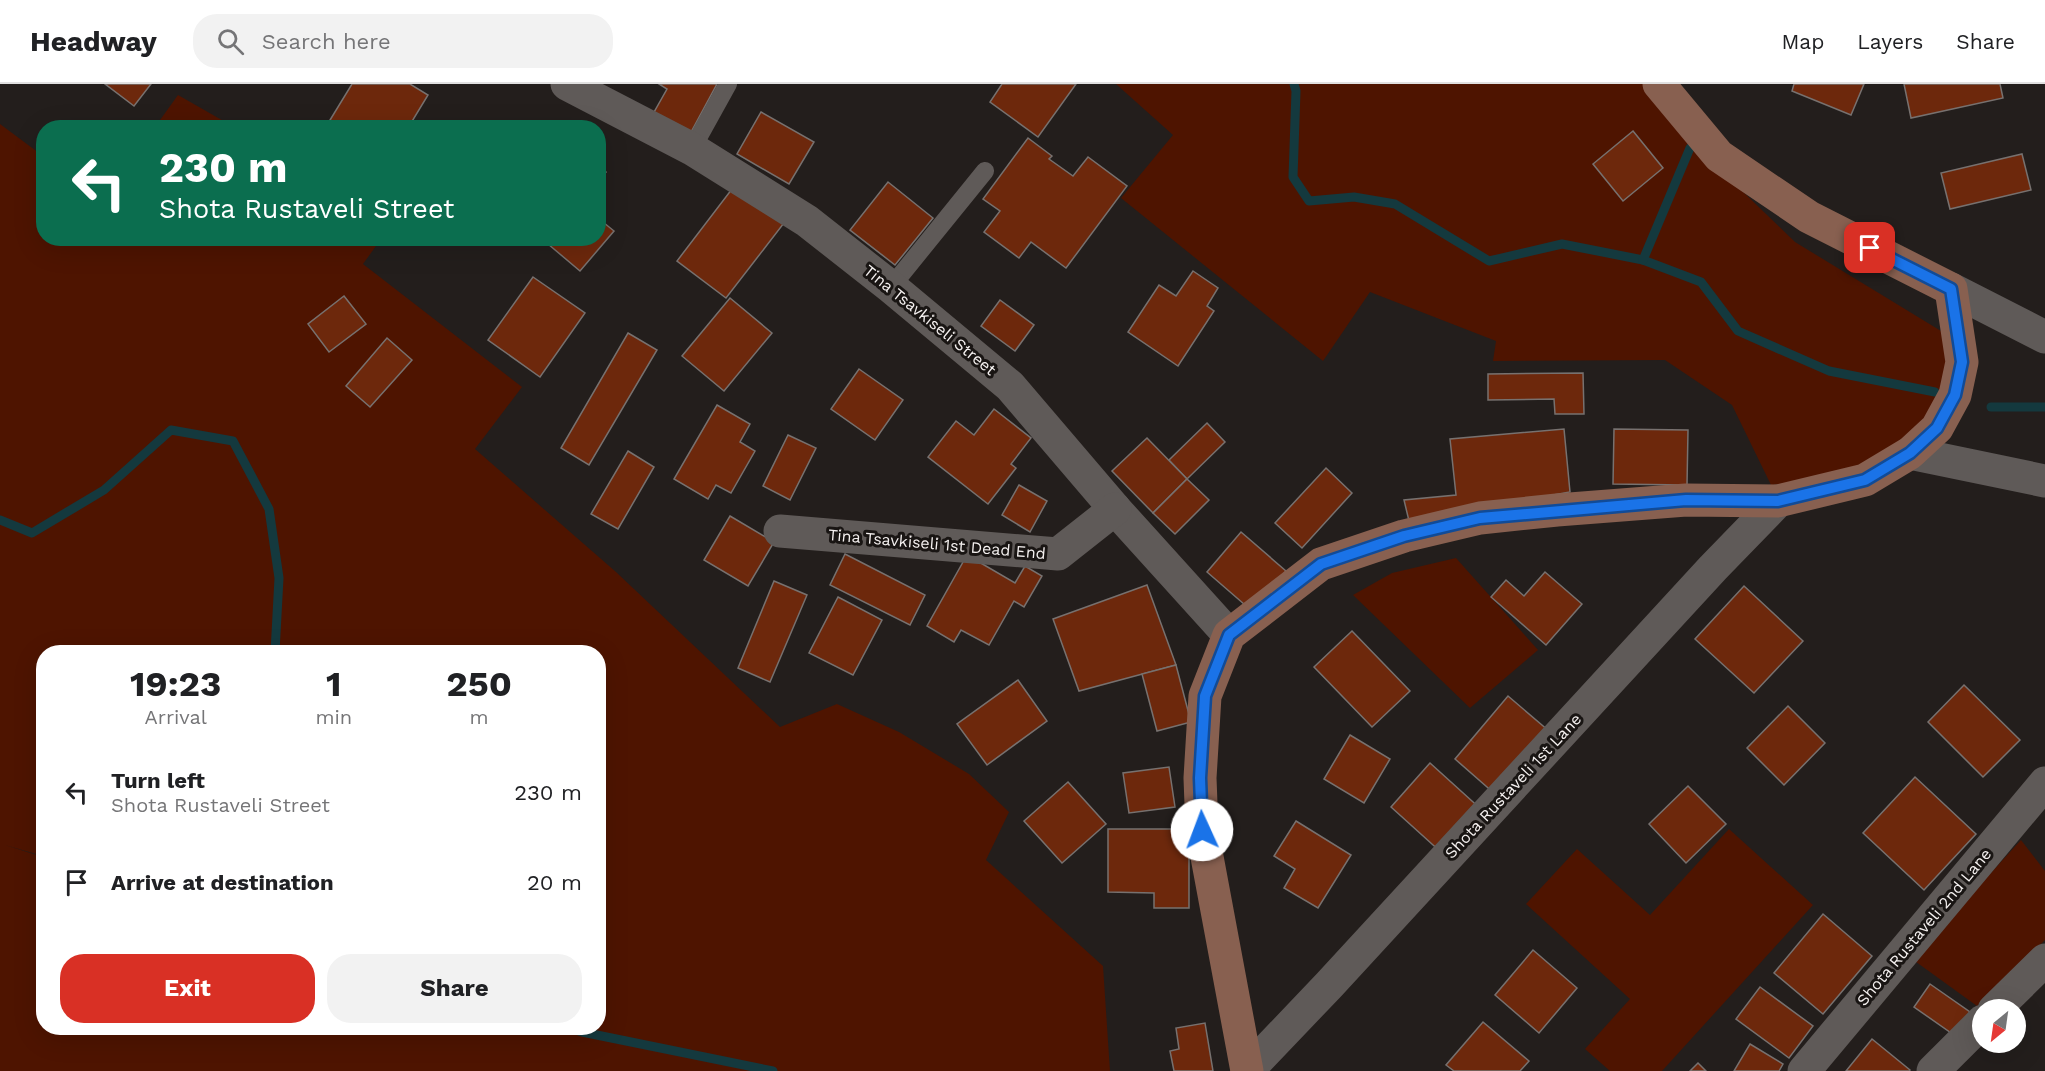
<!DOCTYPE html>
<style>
body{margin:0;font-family:"Work Sans",sans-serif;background:#f2f2f2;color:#202124;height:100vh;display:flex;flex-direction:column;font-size:22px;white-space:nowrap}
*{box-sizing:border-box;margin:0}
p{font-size:20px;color:#757577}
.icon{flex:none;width:33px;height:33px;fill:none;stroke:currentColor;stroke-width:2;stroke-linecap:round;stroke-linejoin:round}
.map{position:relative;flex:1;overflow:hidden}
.panel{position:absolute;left:36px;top:561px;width:570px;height:390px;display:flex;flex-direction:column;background:#fff;border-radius:24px;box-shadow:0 6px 24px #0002}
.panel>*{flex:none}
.guide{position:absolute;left:36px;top:36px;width:570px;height:126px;border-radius:24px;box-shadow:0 6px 24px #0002;background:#0b6e4f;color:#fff;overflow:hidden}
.needle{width:39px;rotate:209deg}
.controls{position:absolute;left:1972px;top:915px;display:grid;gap:12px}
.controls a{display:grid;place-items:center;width:54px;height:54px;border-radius:50%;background:#fff;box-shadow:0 6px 24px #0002;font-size:30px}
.pin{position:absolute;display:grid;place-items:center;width:51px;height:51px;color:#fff;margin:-26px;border-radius:12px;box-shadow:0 3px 9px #0006}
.me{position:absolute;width:66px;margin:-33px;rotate:358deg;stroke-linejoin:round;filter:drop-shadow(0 0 4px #0008)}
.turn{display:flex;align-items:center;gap:21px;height:126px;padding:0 24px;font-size:27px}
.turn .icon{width:78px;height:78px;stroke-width:2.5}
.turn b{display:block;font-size:42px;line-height:51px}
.eta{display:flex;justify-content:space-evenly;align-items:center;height:102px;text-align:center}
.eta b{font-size:36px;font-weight:700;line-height:42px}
.action{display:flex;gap:12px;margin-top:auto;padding:12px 24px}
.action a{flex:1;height:69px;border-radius:24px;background:#d93025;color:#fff;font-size:24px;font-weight:700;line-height:69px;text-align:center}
.action a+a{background:#f2f2f2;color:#202124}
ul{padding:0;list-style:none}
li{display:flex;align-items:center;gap:18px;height:90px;padding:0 24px}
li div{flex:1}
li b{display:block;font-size:22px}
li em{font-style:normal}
header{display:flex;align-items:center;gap:36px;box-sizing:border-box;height:84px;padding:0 30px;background:#fff;border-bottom:2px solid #e0e0e0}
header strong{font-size:28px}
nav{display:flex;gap:33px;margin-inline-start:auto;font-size:21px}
.search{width:420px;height:54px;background:#f2f2f2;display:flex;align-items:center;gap:15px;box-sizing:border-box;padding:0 21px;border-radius:24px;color:#757577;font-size:22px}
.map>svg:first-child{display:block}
.green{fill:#4e1400;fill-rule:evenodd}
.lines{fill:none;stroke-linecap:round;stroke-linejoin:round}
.stream{stroke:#14393e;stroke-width:9}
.building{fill:#6d280c;stroke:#77716f;stroke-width:1.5}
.lane{stroke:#5f5a58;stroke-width:18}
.street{stroke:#5f5a58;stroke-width:33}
.secondary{stroke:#886050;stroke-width:33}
.route-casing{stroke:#114b97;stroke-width:15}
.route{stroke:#1a73e8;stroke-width:10}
.labels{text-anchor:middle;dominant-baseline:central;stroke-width:6;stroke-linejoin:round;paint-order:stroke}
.street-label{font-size:16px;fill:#f5f1f0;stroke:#191513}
</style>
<header>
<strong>Headway</strong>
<div class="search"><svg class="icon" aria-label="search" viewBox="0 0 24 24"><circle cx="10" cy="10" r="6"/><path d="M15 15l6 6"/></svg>Search here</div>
<nav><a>Map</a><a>Layers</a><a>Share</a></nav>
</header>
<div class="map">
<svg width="2045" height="987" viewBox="0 0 2045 987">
<rect width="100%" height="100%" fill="#231e1c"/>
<g class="green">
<polygon points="1116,0 1644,0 1709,75 1795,158 1941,247 1954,286 1940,333 1900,368 1818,399 1771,401 1732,321 1665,276 1493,277 1496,257 1370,208 1323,277 1121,114 1173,51"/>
<polygon points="178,11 234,43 155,43"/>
<path d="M0 40 43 72 44 154 381 155 363 180 522 303 475 365 616 488 780 643 837 620 899 648 969 690 1009 728 986 776 1103 882 1110 987H0ZM44 568H598V944H44L43 773 5 761 43 772Z"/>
<polygon points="1456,474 1538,566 1470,624 1353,511 1392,489"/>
<polygon points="1729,745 1813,821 1662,987 1610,987 1585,965 1630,915 1526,820 1577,765 1650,831"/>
<polygon points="2021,756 2045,787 2045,856 1977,922 1912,875"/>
</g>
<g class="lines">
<g class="stream">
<polyline points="1294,0 1296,7 1293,93 1309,117 1354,113 1395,120 1489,177 1562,160 1643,176 1701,198 1738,247 1829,287 1935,308"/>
<polyline points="1643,176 1690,64"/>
<polyline points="1991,323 2045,323"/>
<polyline points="0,436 32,449 104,406 171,346 233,357 269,425 279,494 275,568"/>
<polyline points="569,944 582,948 773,987"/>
</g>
</g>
<g class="building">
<polygon points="105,0 151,0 134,22"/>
<polygon points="352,0 410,0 428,11 408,44 330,44 327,41"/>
<polygon points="659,0 717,0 690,50 653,30 667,5"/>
<polygon points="1002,0 1076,0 1038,53 990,18"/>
<polygon points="1794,0 1864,0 1851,31 1792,7"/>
<polygon points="1904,0 2000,0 2003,14 1911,34"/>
<polygon points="761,28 814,58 789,100 737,70"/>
<polygon points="1633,47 1663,84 1623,117 1593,80"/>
<polygon points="1028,54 1052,72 1049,75 1073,92 1088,73 1127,102 1066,184 1031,158 1019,174 984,148 1000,127 983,115"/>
<polygon points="2022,70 2031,106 1950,125 1941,89"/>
<polygon points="598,81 606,88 598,97"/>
<polygon points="888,98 933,134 895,181 850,146"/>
<polygon points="735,101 784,139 726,214 677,177"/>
<polygon points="598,134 614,147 580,187 548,160 553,154 598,154"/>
<polygon points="1193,187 1218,204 1207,222 1214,227 1178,282 1128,248 1159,201 1176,212"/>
<polygon points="533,193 585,229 540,293 488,256"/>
<polygon points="344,212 366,240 329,268 308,240"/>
<polygon points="730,214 772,249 724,307 682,272"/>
<polygon points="1000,216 1034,241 1015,267 981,242"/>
<polygon points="628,249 657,266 589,381 561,364"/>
<polygon points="387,254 412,276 370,323 346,302"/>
<polygon points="859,285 903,316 875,356 831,325"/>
<polygon points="1583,289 1584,330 1555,330 1554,315 1488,316 1488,290"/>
<polygon points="717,321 750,340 740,358 755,367 731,409 716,401 708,415 674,395"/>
<polygon points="994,325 1031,354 1011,380 1016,384 988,420 928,373 956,337 974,351"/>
<polygon points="1207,339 1225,358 1187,395 1169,376"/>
<polygon points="1564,345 1570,408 1409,437 1404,416 1456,411 1450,355"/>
<polygon points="1614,345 1688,346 1687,401 1613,400"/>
<polygon points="788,351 816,364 790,416 763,402"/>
<polygon points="1147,354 1187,395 1153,429 1112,387"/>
<polygon points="628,367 654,383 618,445 591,430"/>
<polygon points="1326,384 1352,409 1302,464 1275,439"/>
<polygon points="1187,395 1209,416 1175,450 1153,429"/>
<polygon points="1019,401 1047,417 1030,448 1002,431"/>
<polygon points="730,432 774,458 748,502 704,476"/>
<polygon points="1241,448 1286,487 1252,527 1207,488"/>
<polygon points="845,470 925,511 910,541 830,501"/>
<polygon points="967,471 1015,499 1025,482 1042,492 1024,523 1014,517 989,561 961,546 954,558 927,542"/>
<polygon points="1545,488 1582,520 1546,561 1491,513 1506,496 1524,512"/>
<polygon points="774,497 807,511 770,598 738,584"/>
<polygon points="1147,501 1176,581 1079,607 1053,535"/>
<polygon points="1744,502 1803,557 1754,609 1695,555"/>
<polygon points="838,513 882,536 853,591 809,569"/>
<polygon points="1352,547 1410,607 1372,643 1314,583"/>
<polygon points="1176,581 1191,638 1157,647 1142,590"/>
<polygon points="1018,596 1047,637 987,681 957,640"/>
<polygon points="1964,601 2020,656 1983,693 1928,638"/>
<polygon points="1508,612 1549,647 1495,710 1455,675"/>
<polygon points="1788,622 1825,659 1784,701 1747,664"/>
<polygon points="1350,651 1390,675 1364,719 1324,695"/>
<polygon points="1430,679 1483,727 1443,770 1391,723"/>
<polygon points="1169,683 1175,723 1129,729 1123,689"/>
<polygon points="1915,693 1976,750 1924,806 1863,749"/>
<polygon points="1068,698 1106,740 1062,779 1024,737"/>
<polygon points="1688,702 1726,740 1686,779 1649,740"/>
<polygon points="1296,737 1351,771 1318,824 1284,804 1295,785 1274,772"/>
<polygon points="1108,745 1189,745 1189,824 1154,824 1154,809 1108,808"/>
<polygon points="1823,830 1872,872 1823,930 1774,889"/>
<polygon points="1533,866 1577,904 1539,949 1495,911"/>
<polygon points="1930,900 1970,928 1954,951 1914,923"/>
<polygon points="1760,903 1813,942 1789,974 1736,935"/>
<polygon points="1483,938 1529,977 1520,987 1454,987 1446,981"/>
<polygon points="1205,939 1213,987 1174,987 1170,967 1179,965 1176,944"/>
<polygon points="1872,955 1910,986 1909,987 1846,987"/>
<polygon points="1750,960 1783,980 1779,987 1734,987"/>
<polygon points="1698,979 1706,987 1690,987"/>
</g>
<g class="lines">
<g class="lane">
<polyline points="692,65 728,0"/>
<polyline points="891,203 985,87"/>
</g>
<g class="street">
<polyline points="567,0 692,65 807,137 891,203 1010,302 1115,425 1229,551"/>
<polyline points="1951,205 2045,253"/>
<polyline points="1910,369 2045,397"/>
<polyline points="780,447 1058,470 1115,425"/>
<polyline points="1994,926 2045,876"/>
<polyline points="1247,987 1329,901 1713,484 1778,417"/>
<polyline points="1804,987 2045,699"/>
<polyline points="1933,987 1983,937"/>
</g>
<polyline class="secondary" points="1247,987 1202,746 1200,694 1205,612 1229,551 1321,480 1404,452 1480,434 1557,426 1686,416 1778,417 1865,396 1910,369 1937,344 1955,311 1962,278 1951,205 1809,133 1719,72 1659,0"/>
</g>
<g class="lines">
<defs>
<polyline id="route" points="1202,746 1200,694 1205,612 1229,551 1321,480 1404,452 1480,434 1686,416 1778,417 1865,396 1910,369 1937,344 1955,311 1962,278 1951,205 1870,164"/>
</defs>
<use href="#route" class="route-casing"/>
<use href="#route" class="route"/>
</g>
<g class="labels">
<g class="street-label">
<text transform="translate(930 236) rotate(39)">Tina Tsavkiseli Street</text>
<text transform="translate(937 460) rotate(5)">Tina Tsavkiseli 1st Dead End</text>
<text transform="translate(1513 702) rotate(-47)">Shota Rustaveli 1st Lane</text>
<text transform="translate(1924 843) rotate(-50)">Shota Rustaveli 2nd Lane</text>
</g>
</g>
</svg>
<div class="controls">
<a><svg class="needle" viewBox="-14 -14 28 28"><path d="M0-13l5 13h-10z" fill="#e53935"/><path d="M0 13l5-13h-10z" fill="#757577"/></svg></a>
</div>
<div class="pin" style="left:1870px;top:164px;background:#d93025"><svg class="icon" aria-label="arrive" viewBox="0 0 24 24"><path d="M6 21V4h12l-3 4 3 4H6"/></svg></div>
<svg class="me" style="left:1202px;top:746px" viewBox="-20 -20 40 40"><circle r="19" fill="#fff"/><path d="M0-13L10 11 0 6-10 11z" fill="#1a73e8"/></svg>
<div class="guide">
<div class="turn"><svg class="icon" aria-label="left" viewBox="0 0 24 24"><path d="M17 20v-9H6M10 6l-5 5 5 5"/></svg><div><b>230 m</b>Shota Rustaveli Street</div></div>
</div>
<section class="panel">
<div class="eta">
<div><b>19:23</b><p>Arrival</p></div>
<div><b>1</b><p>min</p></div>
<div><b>250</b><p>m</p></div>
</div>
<ul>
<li><svg class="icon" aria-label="left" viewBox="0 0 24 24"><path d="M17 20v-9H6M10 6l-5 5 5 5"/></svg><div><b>Turn left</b><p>Shota Rustaveli Street</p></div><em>230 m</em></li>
<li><svg class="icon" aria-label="arrive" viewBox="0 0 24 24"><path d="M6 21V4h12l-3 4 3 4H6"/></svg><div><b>Arrive at destination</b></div><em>20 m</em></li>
</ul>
<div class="action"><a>Exit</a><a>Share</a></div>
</section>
</div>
